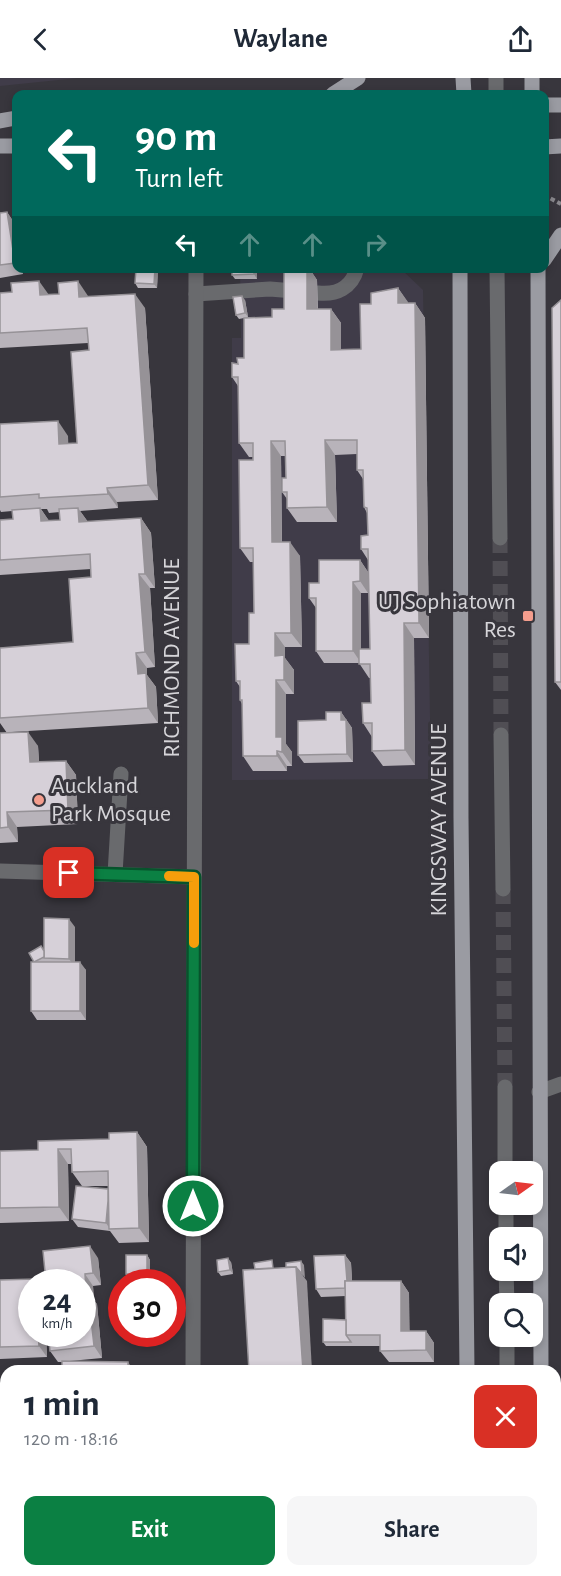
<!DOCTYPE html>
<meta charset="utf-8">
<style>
body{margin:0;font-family:"Alegreya Sans",sans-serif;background:#f6f6f7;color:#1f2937;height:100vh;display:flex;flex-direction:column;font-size:22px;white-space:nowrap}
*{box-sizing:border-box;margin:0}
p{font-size:20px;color:#747a83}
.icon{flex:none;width:33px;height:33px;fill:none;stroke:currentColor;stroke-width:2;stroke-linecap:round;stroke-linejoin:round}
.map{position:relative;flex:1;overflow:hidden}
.drawer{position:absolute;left:0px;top:1287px;width:561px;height:212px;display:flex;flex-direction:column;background:#fff;border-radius:18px 18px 0 0;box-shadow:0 3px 9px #0003}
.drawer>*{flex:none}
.top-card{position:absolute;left:12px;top:12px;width:537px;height:183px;border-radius:12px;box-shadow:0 3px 9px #0003;background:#00695c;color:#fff;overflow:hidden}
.needle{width:39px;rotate:76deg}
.controls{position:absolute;left:489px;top:1083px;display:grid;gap:12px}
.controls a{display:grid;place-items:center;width:54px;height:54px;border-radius:12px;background:#fff;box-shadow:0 3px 9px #0003;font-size:30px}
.speed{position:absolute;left:18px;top:1191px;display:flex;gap:12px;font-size:30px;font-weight:700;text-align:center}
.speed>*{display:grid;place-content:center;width:78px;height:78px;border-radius:50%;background:#fff;box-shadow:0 3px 9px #0003;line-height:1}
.speed small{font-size:15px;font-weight:400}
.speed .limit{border:9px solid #d22;background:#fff;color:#111}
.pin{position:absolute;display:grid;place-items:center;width:51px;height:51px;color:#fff;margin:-26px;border-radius:12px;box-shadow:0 3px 9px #0006}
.me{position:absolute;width:66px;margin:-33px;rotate:0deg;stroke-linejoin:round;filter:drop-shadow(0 0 4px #0008)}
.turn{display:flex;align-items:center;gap:21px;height:126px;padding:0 24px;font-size:27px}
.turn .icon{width:78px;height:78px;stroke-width:2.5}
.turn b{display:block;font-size:42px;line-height:51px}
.lanes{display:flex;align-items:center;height:57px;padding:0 24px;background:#0003;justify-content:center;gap:30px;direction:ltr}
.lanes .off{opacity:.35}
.round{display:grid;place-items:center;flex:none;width:63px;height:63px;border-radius:12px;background:#f6f6f7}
.overview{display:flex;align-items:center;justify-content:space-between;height:102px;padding:0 24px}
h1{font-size:36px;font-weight:600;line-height:45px}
.cta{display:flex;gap:12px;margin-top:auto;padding:12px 24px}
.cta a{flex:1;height:69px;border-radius:12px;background:#0b8043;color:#fff;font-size:24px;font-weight:600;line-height:69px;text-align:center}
.cta a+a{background:#f6f6f7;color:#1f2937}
header{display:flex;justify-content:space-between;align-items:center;height:78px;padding:0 24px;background:#fff;font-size:27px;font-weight:600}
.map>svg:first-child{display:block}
.built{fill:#403c49}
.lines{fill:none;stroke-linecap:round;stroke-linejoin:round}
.minor-tunnel{stroke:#504e54;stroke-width:15;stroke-dasharray:15 8;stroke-linecap:butt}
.path{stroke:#89888d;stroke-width:4;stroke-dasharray:4.5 3;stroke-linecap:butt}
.minor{stroke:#696a6d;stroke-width:15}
.major{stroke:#9a9ba2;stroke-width:15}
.wall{fill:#b8b3ba;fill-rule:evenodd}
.shaded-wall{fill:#969297}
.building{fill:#d6d0d8;stroke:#969297;stroke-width:1.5}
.route-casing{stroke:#07532c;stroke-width:15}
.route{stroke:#0b8043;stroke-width:10}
.slow{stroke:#f59e0b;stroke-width:10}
.poi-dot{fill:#f49d8d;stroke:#38363d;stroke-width:2}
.labels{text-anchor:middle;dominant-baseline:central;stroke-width:6;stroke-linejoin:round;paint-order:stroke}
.poi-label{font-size:24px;fill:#d6d5d9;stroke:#38363d;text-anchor:end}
.street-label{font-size:24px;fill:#d6d5d9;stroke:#38363d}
</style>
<header><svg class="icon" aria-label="back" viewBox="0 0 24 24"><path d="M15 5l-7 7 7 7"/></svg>Waylane<svg class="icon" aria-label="share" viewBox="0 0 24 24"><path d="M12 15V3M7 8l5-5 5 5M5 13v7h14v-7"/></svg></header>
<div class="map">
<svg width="561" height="1498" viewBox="0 0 561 1498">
<rect width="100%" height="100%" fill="#38363d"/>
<g class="built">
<polygon points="0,0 78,0 0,8"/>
<polygon points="245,190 401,191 423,212 431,701 232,702 232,260 241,260 240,192"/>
</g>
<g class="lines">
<g class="minor-tunnel">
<polyline points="500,460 501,657"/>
<polyline points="503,811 505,1009"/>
</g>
<polyline class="path" points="544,117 561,126"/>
<g class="minor">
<polyline points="496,0 496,16"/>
<polyline points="497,190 500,460"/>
<path d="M318 215C336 217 352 210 357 190"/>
<polyline points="196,216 270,211 294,213"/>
<polyline points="501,657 503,811"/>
<polyline points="0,793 194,799"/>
<polyline points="115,796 121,696"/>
<polyline points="505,1009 505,1094"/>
<polyline points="539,1014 561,1006"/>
<polyline points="506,1126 506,1160"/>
<polyline points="506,1192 507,1226"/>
<polyline points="507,1258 507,1293"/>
<polyline points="193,1293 196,190"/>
<polyline points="509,1492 509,1498"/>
<polyline points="193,1498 193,1492"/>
</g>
<g class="major">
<polyline points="463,0 464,16"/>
<polyline points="532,0 532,16"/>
<polyline points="333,16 358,0"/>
<polyline points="544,27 561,27"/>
<polyline points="0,43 16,40"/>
<polyline points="0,68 16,68"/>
<polyline points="544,69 561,68"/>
<polyline points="544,182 561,157"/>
<polyline points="460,190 461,740 467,1293"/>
<polyline points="538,190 541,1293"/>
<polyline points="480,1492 480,1498"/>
<polyline points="535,1498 535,1492"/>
</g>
</g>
<g class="wall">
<polygon points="7,134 15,146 16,153 16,190 22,190 23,196 0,200 0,135"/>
<polygon points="136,190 158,190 157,210 138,210 135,205"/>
<polygon points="257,190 257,201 235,201 232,197"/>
<polygon points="295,190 309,190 317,202 318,231 331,231 341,245 341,272 361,271 371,226 398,210 408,225 415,225 425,240 429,560 414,560 415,687 383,688 372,673 372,659 363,645 371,625 371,600 369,600 359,585 324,585 316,573 316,530 309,520 319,505 360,482 368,494 368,515 361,515 361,571 370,571 368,482 361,471 368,457 367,435 364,429 363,401 357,392 357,376 335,377 337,444 297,444 287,430 287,421 282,414 286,400 285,378 281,378 282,464 300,478 302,569 285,569 285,580 294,592 294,616 286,616 286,666 292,674 292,688 287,688 287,693 253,693 243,678 242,626 240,622 240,609 236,603 249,566 254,535 253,484 250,484 240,470 253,379 249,379 239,365 238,308 232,299 238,286 244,280 244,240 239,241 236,237 245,222 248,239 272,239 284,231"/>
<path d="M0 215 88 218V219L145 230 158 422 117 424 118 430 80 433 88 444 141 440 151 455 155 510H150L155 589 147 590V597L156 609 158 645 12 654 38 668 39 684 66 683 76 697 78 746 17 749 18 764 0 765V655H7L0 645V570L73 564 91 499V491L0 497V442L13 441 12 433 1 434 0 432V346L68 358V366L77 365 89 272 88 265 0 270ZM41 431H47L49 435 60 434V442L49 443Z"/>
<polygon points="561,222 561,612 555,604"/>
<polygon points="341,634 352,650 353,684 304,685 298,677 326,642"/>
<polygon points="75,849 75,884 86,892 86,942 37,942 31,933 34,884"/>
<path d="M137 1054 147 1069 149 1164 119 1165 110 1153 78 1149 72 1141 82 1108 72 1094 71 1086H68L69 1143 0 1145V1073L38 1072 109 1061ZM83 1108H108V1111Z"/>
<polygon points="147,1177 150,1182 150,1200 129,1200 126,1196"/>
<polygon points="345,1177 351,1185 352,1203 401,1203 409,1215 409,1253 426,1253 434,1265 434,1284 389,1284 380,1273 380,1268 326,1268 323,1264 346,1242 346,1218 321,1219 316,1211"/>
<polygon points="98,1180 101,1207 93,1208 94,1223 97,1226 102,1280 70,1283 134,1293 63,1293 62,1291 62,1284 58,1284 50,1273 82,1256 46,1204"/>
<polygon points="231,1184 233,1196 221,1198 218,1194"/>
<polygon points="36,1201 39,1204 32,1204 32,1256 46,1256 47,1279 0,1281 0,1202"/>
<polygon points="6,1492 153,1492 153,1498 0,1498"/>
</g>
<g class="shaded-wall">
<polygon points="7,134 15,146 16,153 16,187 15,185"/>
<polygon points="155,190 158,190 157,210 154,206"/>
<polygon points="254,190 257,190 257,201 254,196"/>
<polygon points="307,190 309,190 317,202 318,245 307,231"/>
<polygon points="39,203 49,217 40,217"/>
<polygon points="78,203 88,218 89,234 79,219"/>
<polygon points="398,210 408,224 408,240 398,225"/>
<polygon points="135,216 145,230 158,422 148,407"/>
<polygon points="242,218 245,222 248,239 245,235"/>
<polygon points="415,225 425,240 429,560 419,545"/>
<polygon points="331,231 341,245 341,286 331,272"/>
<polygon points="58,343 68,358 69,381 59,366"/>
<polygon points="325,362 335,377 337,444 327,429"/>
<polygon points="271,363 281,378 282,479 272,464"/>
<polygon points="107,410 117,424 118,430 108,416"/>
<polygon points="40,430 50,444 41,443"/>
<polygon points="78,430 88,444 79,444"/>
<polygon points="141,440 151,455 155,510 145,496"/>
<polygon points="290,464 300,478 302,569 291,555"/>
<polygon points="360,482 368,494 368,515 360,503"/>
<polygon points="139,496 150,510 155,589 145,574"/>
<polygon points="353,504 361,515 361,585 353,573"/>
<polygon points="404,545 414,560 415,687 405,672"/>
<polygon points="275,555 285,569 285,580 294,592 294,616 284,602 275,578"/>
<polygon points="136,575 147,590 147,597 156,609 158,645 148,630 138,596"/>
<polygon points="276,602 286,616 286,666 292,674 292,688 282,674 276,659"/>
<polygon points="341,634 352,650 353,684 347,676 341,642"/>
<polygon points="28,654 38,668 40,699 30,684"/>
<polygon points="277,673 287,688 287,693 277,678"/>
<polygon points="66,683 76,697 78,746 68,732"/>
<polygon points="7,734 17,749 18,764 8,749"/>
<polygon points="69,841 75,849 75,889 69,881"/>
<polygon points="80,884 86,892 86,942 80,933"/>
<polygon points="137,1054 147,1069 149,1164 139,1150"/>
<polygon points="58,1071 68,1086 69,1143 59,1129"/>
<polygon points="110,1111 110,1151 106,1145"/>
<polygon points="90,1168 98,1180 101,1207 93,1195"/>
<polygon points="147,1177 150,1182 150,1200 147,1196"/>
<polygon points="345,1177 351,1185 353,1218 347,1210"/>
<polygon points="228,1180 231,1184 233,1196 230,1192"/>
<polygon points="301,1183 304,1187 305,1200 302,1196"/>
<polygon points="296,1189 307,1203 312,1293 303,1293"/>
<polygon points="85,1196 93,1208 94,1223 97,1226 102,1280 94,1268"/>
<polygon points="401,1203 409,1215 410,1265 401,1253"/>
<polygon points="426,1253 434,1265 434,1284 426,1272"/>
<polygon points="38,1256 46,1256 47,1279 39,1268"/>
<polygon points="128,1284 134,1293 128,1293"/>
<polygon points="107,1492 114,1492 118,1498 107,1498 106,1496"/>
<polygon points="147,1492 153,1492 153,1498 151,1498"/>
<polygon points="81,1493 85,1498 79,1498"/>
</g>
<g class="building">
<polygon points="7,134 15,185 0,187 0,135"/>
<polygon points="136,190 155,190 154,206 135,205"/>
<polygon points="232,190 254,190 254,196 232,197"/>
<polygon points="295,190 307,190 307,231 331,231 331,272 361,271 360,226 371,226 371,215 398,210 398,225 415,225 419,545 404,545 405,672 372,673 372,645 363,645 362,625 371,625 370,586 359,586 359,571 370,571 368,471 361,471 361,458 368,457 367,430 364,429 363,392 357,392 357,362 325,362 327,429 287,430 287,414 282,414 282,400 286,400 285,363 271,363 272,464 290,464 291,555 275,555 275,578 284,577 284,602 276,602 276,659 282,659 282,674 277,673 277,678 243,678 242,622 240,622 240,603 236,603 235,566 249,566 249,535 254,535 253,470 240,470 239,382 253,382 253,365 239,365 238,299 232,299 232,285 238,286 237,280 244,280 244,240 272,239 272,231 284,231 284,193"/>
<polygon points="39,203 40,217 59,216 58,205 78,203 79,219 135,216 148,407 107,410 108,416 39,420 39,416 0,419 0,346 58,343 59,366 77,365 71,274 89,272 87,250 0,255 0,215 12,214 11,205"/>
<polygon points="242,218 245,235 236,237 233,219"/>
<polygon points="561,222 561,604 555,604 552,230"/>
<polygon points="40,430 41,443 60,442 59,431 78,430 79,444 141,440 145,496 139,496 145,574 136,575 138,596 146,595 148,630 0,640 0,570 73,564 69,501 91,499 90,476 0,482 0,442 13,441 12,432"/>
<polygon points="319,482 360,482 360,503 353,504 353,573 316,573 316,520 309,520 309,505 319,505"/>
<polygon points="326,634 341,634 341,642 346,642 347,676 298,677 298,643 326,642"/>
<polygon points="28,654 30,684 66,683 68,732 7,734 8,749 0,750 0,655"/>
<polygon points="44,840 69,841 69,881 44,880"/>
<polygon points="41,868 44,873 44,879 34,884 29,875"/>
<rect x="31" y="884" width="49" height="49"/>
<polygon points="137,1054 139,1150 109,1151 108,1093 72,1094 71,1071 58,1071 59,1129 0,1130 0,1073 38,1072 38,1063 109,1061 109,1055"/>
<polygon points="76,1108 108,1111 108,1123 106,1145 72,1141"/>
<polygon points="90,1168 93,1195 85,1196 86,1214 88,1214 94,1268 50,1273 48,1256 82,1256 82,1204 46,1204 43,1173"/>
<rect x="126" y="1177" width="21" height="19"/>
<polygon points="345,1177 347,1203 345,1203 345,1210 316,1211 314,1178"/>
<polygon points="228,1180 230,1192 218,1194 217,1182"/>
<polygon points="272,1182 273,1190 255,1191 254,1185"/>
<polygon points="301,1183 302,1196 296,1189 286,1189 286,1185"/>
<polygon points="296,1189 303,1293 249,1293 243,1192"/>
<polygon points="36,1201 37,1204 32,1204 32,1256 38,1256 39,1268 0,1269 0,1202"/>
<polygon points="345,1203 401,1203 401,1253 426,1253 426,1272 380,1273 380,1257 346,1257"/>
<polygon points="323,1241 346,1242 346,1257 351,1264 323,1264"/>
<polygon points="62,1283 128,1284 128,1293 62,1291"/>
<polygon points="434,1289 435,1293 398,1293 398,1291"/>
<polygon points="20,1292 47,1292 47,1293"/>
<polygon points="0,1431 6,1431 6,1492 107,1492 106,1496 90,1496 81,1493 79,1498 0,1498"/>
</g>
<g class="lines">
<defs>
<polyline id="route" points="69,795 194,799 193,1128"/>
</defs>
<use href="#route" class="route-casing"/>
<use href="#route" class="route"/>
<polyline class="slow" points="169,798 194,799 194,865"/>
</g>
<g class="poi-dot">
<rect x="522" y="532" width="12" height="12" rx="3"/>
<circle cx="39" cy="722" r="6"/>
</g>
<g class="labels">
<g class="poi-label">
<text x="516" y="524">UJ Sophiatown<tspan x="516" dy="28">Res</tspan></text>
<text x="51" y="708" text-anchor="start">Auckland<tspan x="51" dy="28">Park Mosque</tspan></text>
</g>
<g class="street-label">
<text transform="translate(172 580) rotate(-90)">RICHMOND AVENUE</text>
<text transform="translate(439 742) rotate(-90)">KINGSWAY AVENUE</text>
</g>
</g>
</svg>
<div class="controls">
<a><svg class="needle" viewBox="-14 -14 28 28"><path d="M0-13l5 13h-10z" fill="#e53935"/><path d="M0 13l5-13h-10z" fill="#747a83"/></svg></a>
<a><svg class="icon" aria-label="sound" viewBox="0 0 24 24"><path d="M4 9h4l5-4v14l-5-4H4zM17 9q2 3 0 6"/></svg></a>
<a><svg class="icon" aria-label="search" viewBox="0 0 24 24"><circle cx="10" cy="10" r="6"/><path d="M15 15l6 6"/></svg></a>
</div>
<div class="speed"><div>24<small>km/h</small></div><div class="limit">30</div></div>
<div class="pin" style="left:69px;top:795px;background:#d93025"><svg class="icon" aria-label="arrive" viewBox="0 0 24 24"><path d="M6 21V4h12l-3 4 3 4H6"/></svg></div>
<svg class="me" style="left:193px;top:1128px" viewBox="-20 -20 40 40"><circle r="17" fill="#0b8043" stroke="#fff" stroke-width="3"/><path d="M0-11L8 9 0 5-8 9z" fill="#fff"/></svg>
<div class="top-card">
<div class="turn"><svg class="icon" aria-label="left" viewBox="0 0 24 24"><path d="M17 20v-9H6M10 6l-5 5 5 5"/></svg><div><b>90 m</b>Turn left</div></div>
<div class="lanes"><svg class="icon" aria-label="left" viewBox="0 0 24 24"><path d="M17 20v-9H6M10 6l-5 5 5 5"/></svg><svg class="icon off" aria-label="ahead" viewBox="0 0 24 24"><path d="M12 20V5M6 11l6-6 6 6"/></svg><svg class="icon off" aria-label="ahead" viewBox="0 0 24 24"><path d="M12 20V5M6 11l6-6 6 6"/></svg><svg class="icon off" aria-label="right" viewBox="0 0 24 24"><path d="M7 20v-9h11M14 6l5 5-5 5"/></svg></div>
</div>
<section class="drawer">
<div class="overview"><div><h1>1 min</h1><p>120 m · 18:16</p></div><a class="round" style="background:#d93025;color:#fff"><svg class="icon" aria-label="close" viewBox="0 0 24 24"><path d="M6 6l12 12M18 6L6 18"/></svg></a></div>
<div class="cta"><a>Exit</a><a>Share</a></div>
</section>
</div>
